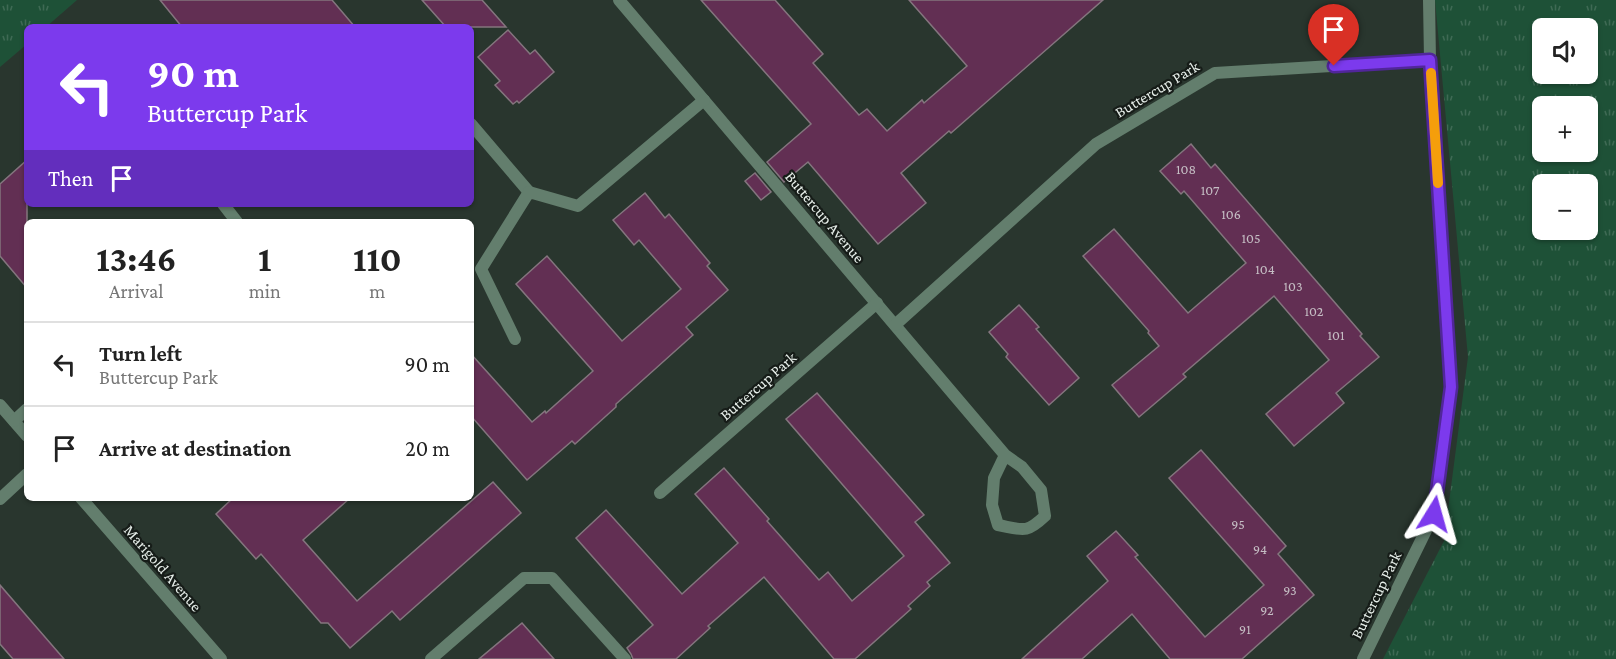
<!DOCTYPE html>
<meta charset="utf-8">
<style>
body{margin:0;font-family:"Crimson Pro",serif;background:#f6f6f6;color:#222;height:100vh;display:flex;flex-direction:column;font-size:22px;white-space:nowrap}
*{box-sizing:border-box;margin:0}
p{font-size:20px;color:#767676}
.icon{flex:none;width:33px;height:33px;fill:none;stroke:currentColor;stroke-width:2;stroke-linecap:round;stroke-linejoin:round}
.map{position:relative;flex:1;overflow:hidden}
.sheet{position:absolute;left:24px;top:219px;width:450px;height:282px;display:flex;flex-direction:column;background:#fff;border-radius:9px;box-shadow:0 2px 4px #0004}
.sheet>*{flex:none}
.guide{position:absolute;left:24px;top:24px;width:450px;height:183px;border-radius:9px;box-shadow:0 2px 4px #0004;background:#7c3aed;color:#fff;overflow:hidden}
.tools{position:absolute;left:1532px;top:18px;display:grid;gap:12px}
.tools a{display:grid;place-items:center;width:66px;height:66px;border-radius:9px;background:#fff;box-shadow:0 2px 4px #0004;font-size:30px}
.pin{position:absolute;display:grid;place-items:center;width:51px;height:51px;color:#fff;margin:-62px -26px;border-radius:50% 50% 50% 0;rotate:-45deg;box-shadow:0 0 6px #0007}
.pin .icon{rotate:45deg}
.me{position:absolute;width:66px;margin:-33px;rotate:8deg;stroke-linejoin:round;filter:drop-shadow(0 0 4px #0008)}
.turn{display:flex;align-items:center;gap:21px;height:126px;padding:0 24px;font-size:27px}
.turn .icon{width:78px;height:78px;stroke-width:2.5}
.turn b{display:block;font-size:42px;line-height:51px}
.then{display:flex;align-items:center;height:57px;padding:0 24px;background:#0003;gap:12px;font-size:22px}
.eta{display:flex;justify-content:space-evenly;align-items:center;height:102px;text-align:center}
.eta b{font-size:36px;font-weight:700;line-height:42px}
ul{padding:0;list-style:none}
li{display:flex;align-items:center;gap:18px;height:84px;padding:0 24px;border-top:2px solid #e0e0e0}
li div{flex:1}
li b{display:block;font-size:22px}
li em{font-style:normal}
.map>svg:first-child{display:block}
.grass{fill:url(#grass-tufts);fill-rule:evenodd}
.building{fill:#622f53;stroke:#84757e;stroke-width:1.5}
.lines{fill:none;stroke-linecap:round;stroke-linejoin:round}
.street{stroke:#637e6d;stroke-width:12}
.route-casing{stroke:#51269a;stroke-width:15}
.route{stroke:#7c3aed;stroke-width:10}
.slow{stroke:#f59e0b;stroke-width:10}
.labels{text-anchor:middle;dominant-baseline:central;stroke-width:4.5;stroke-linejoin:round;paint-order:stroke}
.number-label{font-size:14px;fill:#c5bec4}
.street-label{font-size:16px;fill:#e6eee9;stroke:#161c18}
</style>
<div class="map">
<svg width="1616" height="659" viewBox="0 0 1616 659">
<defs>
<pattern id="grass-tufts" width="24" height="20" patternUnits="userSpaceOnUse" patternTransform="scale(1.5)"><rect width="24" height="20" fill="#1e5137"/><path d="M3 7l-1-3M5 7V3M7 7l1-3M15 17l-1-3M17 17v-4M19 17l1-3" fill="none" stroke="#3f6a54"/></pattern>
</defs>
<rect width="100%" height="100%" fill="#29362e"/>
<g class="grass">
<polygon points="0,0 77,0 46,27 27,27 27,44 0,67"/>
<path d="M1435 0H1616V659H1383L1444 541 1468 357ZM1542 28H1587V74H1542ZM1542 106H1587V152H1542ZM1542 184H1587V230H1542Z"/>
</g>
<g class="building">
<polygon points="160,0 332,0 355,27 182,27"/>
<polygon points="422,0 482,0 506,27 446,27"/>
<polygon points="701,0 775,0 823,54 813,63 859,115 867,109 887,131 922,100 924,103 967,66 909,0 1103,0 951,133 949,131 901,173 926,203 878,244 808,162 784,182 767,162 811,124"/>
<polygon points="508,30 530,54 535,50 554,72 519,103 517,101 513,104 495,85 500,81 478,57"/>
<polygon points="1191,144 1211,168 1215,164 1362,334 1360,336 1379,357 1336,393 1344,403 1294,446 1266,414 1329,360 1274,296 1183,374 1186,377 1139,417 1112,385 1159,346 1148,333 1149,331 1083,256 1114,229 1188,313 1246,263 1184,191 1181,194 1160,171"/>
<polygon points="27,160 27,288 0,256 0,184"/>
<polygon points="755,173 771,192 761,200 745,181"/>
<polygon points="645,193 665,218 669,214 710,263 707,266 728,290 686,327 693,335 616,404 616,407 575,444 572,441 527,480 471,416 471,354 532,422 545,411 546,413 593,371 516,284 547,256 622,341 681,289 639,240 634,245 613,220"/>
<polygon points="1019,305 1039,327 1036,329 1079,378 1049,405 1006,357 1008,354 989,332"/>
<polygon points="817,393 924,515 915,522 950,563 927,582 930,586 908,606 911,609 855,659 834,659 764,577 708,626 710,628 676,659 633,659 631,654 627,648 653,625 576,538 606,510 682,594 738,543 695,494 724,468 769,519 767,521 819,580 828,572 852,601 904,556 786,419"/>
<polygon points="1201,450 1286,546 1278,554 1314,595 1242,659 1170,659 1132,614 1082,659 1022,659 1108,581 1087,556 1116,531 1138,555 1135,557 1205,637 1264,585 1169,478"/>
<polygon points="493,482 521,513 400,620 392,611 350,648 328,623 321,623 261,554 256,559 216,514 233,498 350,498 303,540 357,601"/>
<polygon points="0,585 38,629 64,659 13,659 0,644"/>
<polygon points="522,623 554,659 479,659"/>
</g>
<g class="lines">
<g class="street">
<path d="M619 0 1005 455 1022 467 1041 490 1045 516C1026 534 1023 530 998 525L992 505 994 478 1005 455"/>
<polyline points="471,124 529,192"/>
<polyline points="223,204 237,222"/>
<polyline points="895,325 1096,144 1215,73 1430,60"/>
<polyline points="515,339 481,269 529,192 578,206 704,100"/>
<polyline points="0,405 27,436"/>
<polyline points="14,421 27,409"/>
<polyline points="660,493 877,303"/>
<polyline points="81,498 221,659"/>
<polyline points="0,499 27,474"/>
<polyline points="431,659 524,578 552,578 625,659"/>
<polyline points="1363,659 1434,514 1451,387 1430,60 1429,0"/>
</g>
</g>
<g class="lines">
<defs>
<polyline id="route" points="1334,66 1430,60 1451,387 1434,514"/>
</defs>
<use href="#route" class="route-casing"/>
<use href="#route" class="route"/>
<polyline class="slow" points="1431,73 1438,183"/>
</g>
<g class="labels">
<g class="number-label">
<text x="1186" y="169">108</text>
<text x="1210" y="190">107</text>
<text x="1231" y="214">106</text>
<text x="1251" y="238">105</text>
<text x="1265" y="269">104</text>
<text x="1293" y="286">103</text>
<text x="1314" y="311">102</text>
<text x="1336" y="335">101</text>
<text x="1238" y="524">95</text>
<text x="1260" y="549">94</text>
<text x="1290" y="590">93</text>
<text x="1267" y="610">92</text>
<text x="1245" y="629">91</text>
</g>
<g class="street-label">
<text transform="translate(1157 89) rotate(-31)">Buttercup Park</text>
<text transform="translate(825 217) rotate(50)">Buttercup Avenue</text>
<text transform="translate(758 386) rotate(-41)">Buttercup Park</text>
<text transform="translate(163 568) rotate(49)">Marigold Avenue</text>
<text transform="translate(1376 595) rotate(-64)">Buttercup Park</text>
</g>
</g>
</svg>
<div class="tools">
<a><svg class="icon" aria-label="sound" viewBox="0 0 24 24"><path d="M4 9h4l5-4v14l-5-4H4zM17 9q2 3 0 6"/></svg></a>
<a>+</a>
<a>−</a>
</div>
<div class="pin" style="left:1334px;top:66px;background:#d93025"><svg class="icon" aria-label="arrive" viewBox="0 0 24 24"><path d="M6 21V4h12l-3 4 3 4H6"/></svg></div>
<svg class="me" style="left:1434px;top:514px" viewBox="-20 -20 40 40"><path d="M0-17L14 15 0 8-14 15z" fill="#7c3aed" stroke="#fff" stroke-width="4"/></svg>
<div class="guide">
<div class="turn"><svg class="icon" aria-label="left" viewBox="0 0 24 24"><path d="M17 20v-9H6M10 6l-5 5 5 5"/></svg><div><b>90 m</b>Buttercup Park</div></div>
<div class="then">Then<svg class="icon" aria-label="arrive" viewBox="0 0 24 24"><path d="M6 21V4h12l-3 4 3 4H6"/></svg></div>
</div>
<section class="sheet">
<div class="eta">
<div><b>13:46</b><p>Arrival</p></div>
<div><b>1</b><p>min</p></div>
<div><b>110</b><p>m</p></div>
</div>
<ul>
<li><svg class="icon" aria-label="left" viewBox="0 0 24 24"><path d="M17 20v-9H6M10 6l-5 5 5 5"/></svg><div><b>Turn left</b><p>Buttercup Park</p></div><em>90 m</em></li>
<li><svg class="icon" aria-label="arrive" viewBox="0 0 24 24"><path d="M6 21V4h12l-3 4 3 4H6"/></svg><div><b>Arrive at destination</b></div><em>20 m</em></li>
</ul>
</section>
</div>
